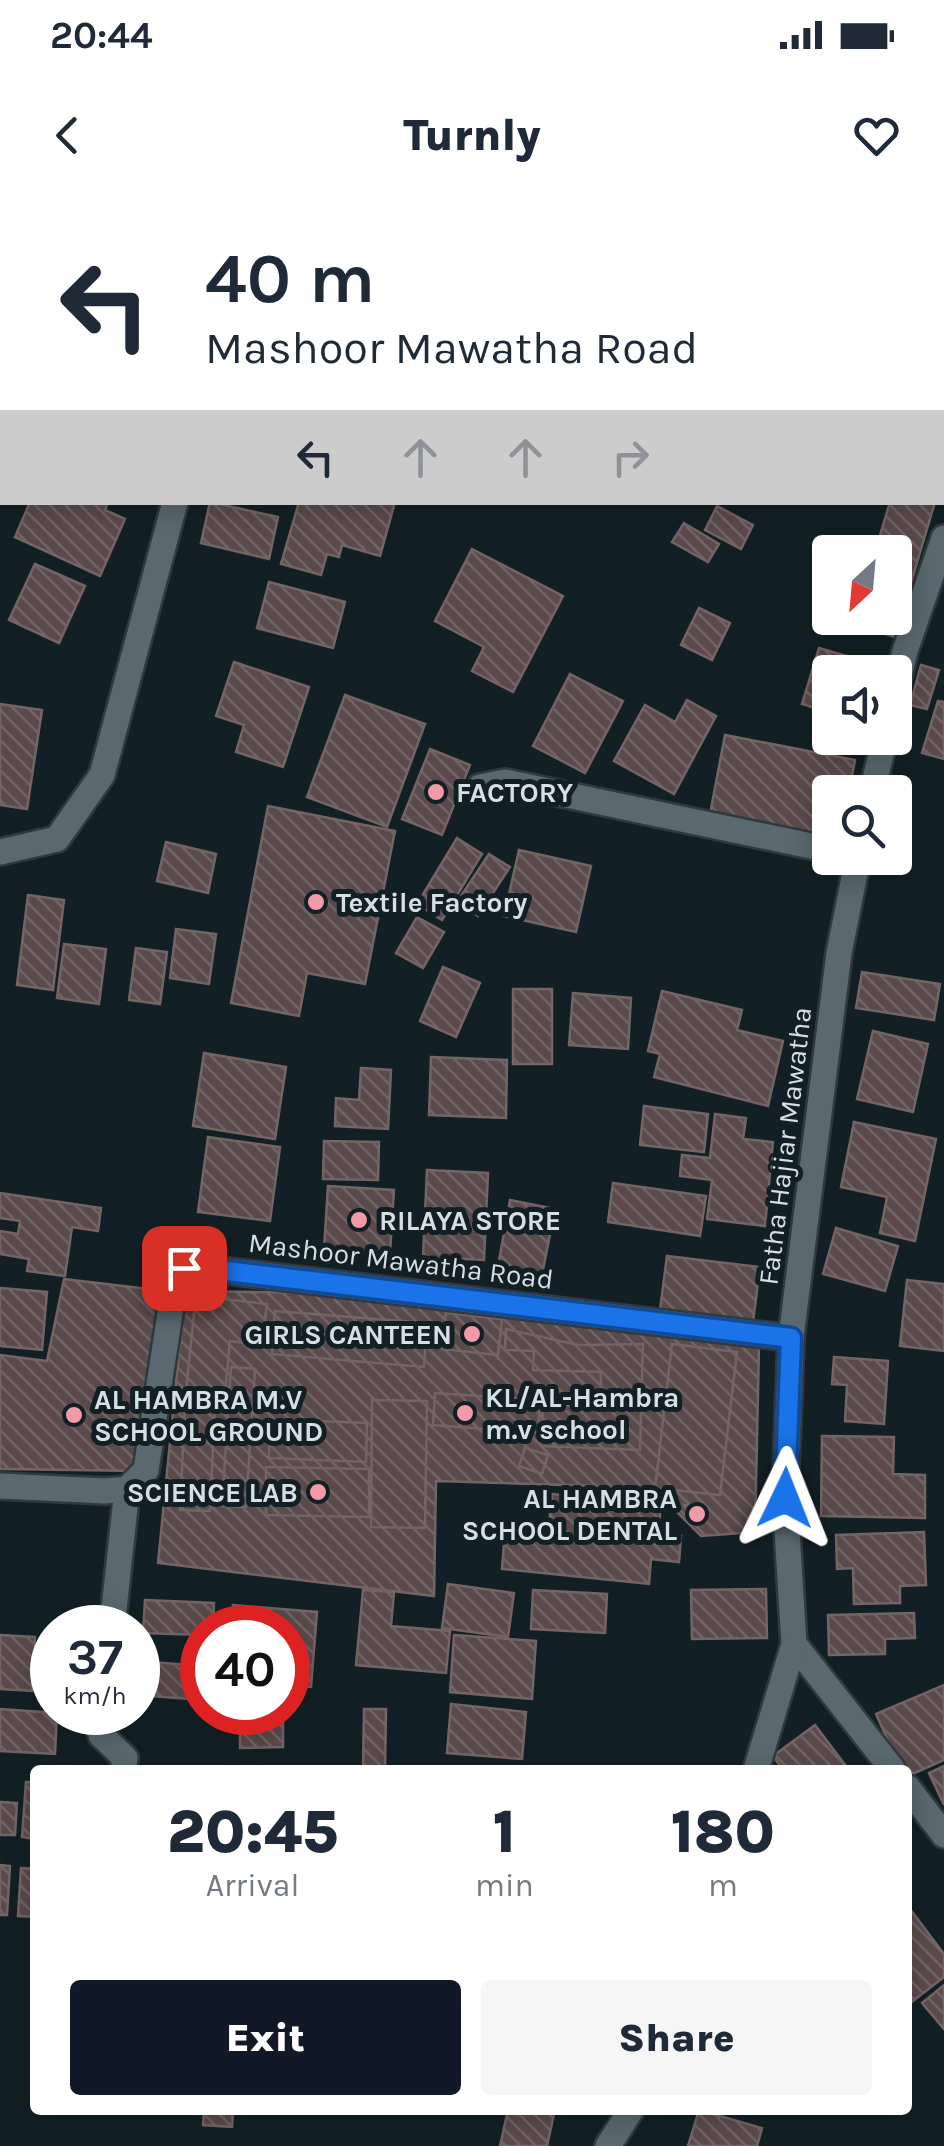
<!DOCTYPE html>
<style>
body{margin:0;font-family:Karla,sans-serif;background:#f6f6f7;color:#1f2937;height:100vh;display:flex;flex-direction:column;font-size:38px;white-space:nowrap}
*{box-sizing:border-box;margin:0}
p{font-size:32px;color:#747a83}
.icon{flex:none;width:55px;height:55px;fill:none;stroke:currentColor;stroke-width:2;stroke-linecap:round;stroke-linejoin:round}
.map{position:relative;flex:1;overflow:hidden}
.side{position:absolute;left:30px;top:1565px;width:882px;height:350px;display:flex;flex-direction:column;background:#fff;border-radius:10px;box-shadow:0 5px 25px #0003}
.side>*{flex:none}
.top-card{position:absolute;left:0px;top:0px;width:945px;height:305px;box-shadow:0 5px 25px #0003;background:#fff;color:#1f2937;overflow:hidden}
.needle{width:65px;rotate:206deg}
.buttons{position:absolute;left:812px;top:335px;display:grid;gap:20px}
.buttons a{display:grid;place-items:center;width:100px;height:100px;border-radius:10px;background:#fff;box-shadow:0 5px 25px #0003;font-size:50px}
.speed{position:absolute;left:30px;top:1405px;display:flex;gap:20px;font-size:50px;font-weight:700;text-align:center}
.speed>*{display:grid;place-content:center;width:130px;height:130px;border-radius:50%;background:#fff;box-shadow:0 5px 25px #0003;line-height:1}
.speed small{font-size:25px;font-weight:400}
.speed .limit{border:15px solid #d22;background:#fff;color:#111}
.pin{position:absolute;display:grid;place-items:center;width:85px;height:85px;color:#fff;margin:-42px;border-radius:20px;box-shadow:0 5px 15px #0006}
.me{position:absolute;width:110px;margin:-55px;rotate:2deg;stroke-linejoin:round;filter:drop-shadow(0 0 8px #0008)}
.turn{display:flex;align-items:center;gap:35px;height:210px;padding:0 40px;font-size:45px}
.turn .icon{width:130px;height:130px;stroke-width:2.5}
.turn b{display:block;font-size:70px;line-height:85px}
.lanes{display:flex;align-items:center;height:95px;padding:0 40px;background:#0003;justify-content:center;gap:50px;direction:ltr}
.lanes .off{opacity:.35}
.eta{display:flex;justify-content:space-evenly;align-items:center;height:170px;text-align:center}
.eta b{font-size:60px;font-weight:800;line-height:70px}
.button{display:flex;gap:20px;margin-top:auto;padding:20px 40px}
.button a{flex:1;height:115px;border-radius:10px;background:#111827;color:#fff;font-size:40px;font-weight:800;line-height:115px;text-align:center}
.button a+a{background:#f6f6f7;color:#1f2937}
.status{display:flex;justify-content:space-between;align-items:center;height:70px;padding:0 50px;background:#fff;direction:ltr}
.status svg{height:28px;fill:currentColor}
header{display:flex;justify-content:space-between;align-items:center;height:130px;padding:0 40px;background:#fff;font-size:45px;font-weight:800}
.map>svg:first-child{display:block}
.building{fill:url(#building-back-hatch);stroke:#756466;stroke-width:2.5}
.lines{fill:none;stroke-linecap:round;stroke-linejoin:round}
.minor-casing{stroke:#30393d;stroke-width:30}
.major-casing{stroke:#30393d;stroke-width:30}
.minor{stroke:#59696f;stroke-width:25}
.major{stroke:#4ba6c2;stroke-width:25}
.route-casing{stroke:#114b97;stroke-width:25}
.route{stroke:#1a73e8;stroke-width:18}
.poi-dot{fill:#f39aaa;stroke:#122025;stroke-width:4}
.labels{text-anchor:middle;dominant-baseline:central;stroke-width:10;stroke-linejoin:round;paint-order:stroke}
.poi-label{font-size:28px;font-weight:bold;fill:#d6dfe2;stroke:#122025;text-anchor:start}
.street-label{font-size:28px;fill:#d6dfe2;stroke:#122025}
</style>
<div class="status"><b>20:44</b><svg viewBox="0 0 49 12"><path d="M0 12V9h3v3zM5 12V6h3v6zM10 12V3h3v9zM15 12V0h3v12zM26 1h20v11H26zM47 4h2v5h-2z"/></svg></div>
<header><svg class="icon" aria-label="back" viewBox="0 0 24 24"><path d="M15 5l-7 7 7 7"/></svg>Turnly<svg class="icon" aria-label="heart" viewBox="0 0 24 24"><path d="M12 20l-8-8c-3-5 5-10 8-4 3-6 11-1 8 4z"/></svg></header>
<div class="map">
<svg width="944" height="1946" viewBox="0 0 944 1946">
<defs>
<pattern id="building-back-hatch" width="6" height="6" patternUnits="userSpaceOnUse" patternTransform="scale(2.5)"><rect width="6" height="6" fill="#5a4a4c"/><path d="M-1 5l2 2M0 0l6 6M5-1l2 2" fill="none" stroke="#716466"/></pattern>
</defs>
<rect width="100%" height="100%" fill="#122025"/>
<g class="building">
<polygon points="30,302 108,302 105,310 125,319 100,376 15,337"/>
<polygon points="210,302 278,317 269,359 201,343"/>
<polygon points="299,302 395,302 380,356 342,345 339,357 327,354 321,375 281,364"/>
<polygon points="890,302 935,302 895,437 853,424 855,418 895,418 895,352 875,352"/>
<polygon points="717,306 753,325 741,349 705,330"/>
<polygon points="684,323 719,344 708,362 672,342"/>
<polygon points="472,349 563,396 513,492 472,471 484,447 435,421"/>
<polygon points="35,364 85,386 59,443 9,420"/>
<polygon points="269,382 345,402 333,448 257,428"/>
<polygon points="699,408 730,423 712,460 681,445"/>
<polygon points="819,448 874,464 872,472 830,472 830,513 802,504"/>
<polygon points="234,462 309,487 283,567 236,552 244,525 216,516"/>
<polygon points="921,465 939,470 927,509 910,505"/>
<polygon points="570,474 623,501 585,573 533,546"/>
<polygon points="345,495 425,524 387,627 307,597"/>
<polygon points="687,500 716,516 674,594 614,561 645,505 675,522"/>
<polygon points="938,501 944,502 944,559 922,553"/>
<polygon points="0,504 42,510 27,609 0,605"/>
<polygon points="725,535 855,560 849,592 830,592 830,636 710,614"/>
<polygon points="430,549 470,565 442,635 402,619"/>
<polygon points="268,606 395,631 365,784 307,773 299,816 231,803"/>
<polygon points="457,638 482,654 442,720 417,704"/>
<polygon points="166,642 216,654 208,693 157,681"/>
<polygon points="519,650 591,666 576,732 504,716"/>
<polygon points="489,654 510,667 478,716 457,702"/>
<polygon points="28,695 64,700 53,790 17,785"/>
<polygon points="417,717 444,732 423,768 396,753"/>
<polygon points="176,729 216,734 209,784 170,778"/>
<polygon points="64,744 106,749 99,804 57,798"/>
<polygon points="136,748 167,752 160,804 129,800"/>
<polygon points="443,767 480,783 456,837 420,821"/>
<polygon points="862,772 940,784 934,820 856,808"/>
<rect x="513" y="789" width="39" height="75"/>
<polygon points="662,791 742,810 737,830 783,841 768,906 654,877 660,854 648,851"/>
<polygon points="573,793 631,798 628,849 569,845"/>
<polygon points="873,831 928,844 913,912 857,899"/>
<polygon points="204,853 286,867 275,939 193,926"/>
<polygon points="431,857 507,860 506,918 429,915"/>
<polygon points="361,868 391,870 388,929 335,926 336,898 359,900"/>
<polygon points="644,906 708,914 704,952 640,945"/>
<polygon points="715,914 746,918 743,939 773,942 765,1026 707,1019 712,980 680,976 682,955 710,958"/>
<polygon points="854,922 936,939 915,1041 880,1033 887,997 841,987"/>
<polygon points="208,937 280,947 270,1021 198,1012"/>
<polygon points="324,941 379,942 378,980 323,979"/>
<polygon points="427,970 488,973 484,1060 423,1057"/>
<polygon points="613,983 706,996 700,1036 608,1022"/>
<polygon points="328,986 394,990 390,1053 324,1049"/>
<polygon points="0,993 101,1008 98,1031 72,1027 65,1076 27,1071 29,1059 0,1054 0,1031 18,1034 20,1021 0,1018"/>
<polygon points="510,1000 555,1009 542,1075 498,1066"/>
<polygon points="836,1028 898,1046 885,1091 823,1074"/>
<polygon points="667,1056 760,1067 753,1122 660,1110"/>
<polygon points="64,1079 158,1090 143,1271 0,1269 0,1155 47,1161"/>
<polygon points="907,1080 944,1084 944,1151 900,1146"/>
<polygon points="0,1088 47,1092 42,1150 0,1146"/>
<polygon points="185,1091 331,1093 759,1145 755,1332 701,1336 668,1303 627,1287 436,1281 434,1396 158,1363"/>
<polygon points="196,1096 267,1104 262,1145 230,1141 224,1204 185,1200"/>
<polygon points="275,1111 427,1123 424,1167 272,1154"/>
<polygon points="446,1113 502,1119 498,1155 442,1149"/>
<polygon points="506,1129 578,1145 643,1144 640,1250 541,1246 543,1205 600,1207 601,1172 533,1170 534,1151 505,1150"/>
<polygon points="672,1144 737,1152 720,1295 655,1288"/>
<polygon points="834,1157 888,1161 884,1224 845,1221 847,1185 832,1184"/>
<polygon points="231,1167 255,1169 246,1307 222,1306"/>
<polygon points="435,1193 540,1200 538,1233 433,1225"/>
<polygon points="372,1200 427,1201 425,1328 371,1327"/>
<polygon points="185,1205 215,1207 210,1311 180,1310"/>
<polygon points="270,1219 367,1223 366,1262 269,1258"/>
<polygon points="822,1236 894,1237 893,1274 925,1275 925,1318 821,1316"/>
<polygon points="525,1248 548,1255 542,1274 519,1266"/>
<polygon points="266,1267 369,1269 369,1317 266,1315"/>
<polygon points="552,1294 661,1305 658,1334 681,1336 679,1362 651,1359 649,1384 502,1369 505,1330 548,1335"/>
<polygon points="684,1305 707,1307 706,1322 692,1321"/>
<polygon points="924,1332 926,1385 900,1386 900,1403 854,1404 853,1368 837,1369 836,1335"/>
<polygon points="448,1384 514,1393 508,1437 442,1428"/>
<polygon points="766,1389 767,1438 692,1439 691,1390"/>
<polygon points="363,1390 394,1392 391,1426 450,1431 446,1473 356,1465"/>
<polygon points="533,1390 607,1394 605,1433 531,1429"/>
<polygon points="145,1400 214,1403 213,1428 202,1428 202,1435 143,1433"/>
<polygon points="233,1405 317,1412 311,1487 288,1485 288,1428 231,1428"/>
<polygon points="914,1413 915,1438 885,1439 885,1454 829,1455 828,1415"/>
<polygon points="0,1435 35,1437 32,1491 0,1489"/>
<polygon points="454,1435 536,1441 532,1499 450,1492"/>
<polygon points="138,1461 202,1466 202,1500 138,1495"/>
<polygon points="944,1485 944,1560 908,1576 908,1570 901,1570 876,1514"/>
<polygon points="451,1504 526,1512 522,1559 447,1553"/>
<polygon points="0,1509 57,1513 55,1554 0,1551"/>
<polygon points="364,1509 386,1509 385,1570 363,1570"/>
<polygon points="283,1512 283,1547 240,1548 240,1513"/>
<polygon points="815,1525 849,1570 783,1570 773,1556"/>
<polygon points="944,1566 944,1605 929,1573"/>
<polygon points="26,1582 35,1582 35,1639 22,1637"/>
<polygon points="0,1602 17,1603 15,1635 0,1635"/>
<polygon points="0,1665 10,1666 7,1715 0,1715"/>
<polygon points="21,1668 35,1669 35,1717 18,1716"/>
<polygon points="910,1709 944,1754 944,1777 908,1805"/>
<polygon points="944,1785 944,1829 922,1803"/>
<polygon points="204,1910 233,1910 232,1927 203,1925"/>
<polygon points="508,1910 554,1914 547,1946 500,1946"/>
<polygon points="699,1910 762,1928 757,1946 688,1946"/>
</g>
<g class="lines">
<defs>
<g id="minor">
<polyline points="244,2 245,0"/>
<polyline points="908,2 909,0"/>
<polyline points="0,236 2,236"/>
<polyline points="895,493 905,451 944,338"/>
<polyline points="480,587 505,582 830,650"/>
<polyline points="872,592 885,538"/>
<polyline points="0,652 57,639 102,575 175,302"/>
<polyline points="858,658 839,753 791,1138 785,1298 794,1444 893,1570"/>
<polyline points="0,1286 105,1291 127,1289 146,1270 174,1087 184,1068 211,1069 791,1138"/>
<polyline points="112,1428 127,1289"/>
<polyline points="103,1512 101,1535 125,1558 123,1570"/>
<polyline points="756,1570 794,1444"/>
<polyline points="908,1588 944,1635"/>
<polyline points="608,1946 631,1910"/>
</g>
<g id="major">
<polyline points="681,0 684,2"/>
<polyline points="942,189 944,190"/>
</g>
</defs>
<use href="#minor" class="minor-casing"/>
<use href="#major" class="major-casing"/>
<use href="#minor" class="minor"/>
<use href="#major" class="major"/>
</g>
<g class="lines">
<defs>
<polyline id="route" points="184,1068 210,1069 791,1138 785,1298"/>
</defs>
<use href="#route" class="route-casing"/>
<use href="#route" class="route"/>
</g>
<g class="poi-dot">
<circle cx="436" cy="592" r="10"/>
<circle cx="316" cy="702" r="10"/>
<circle cx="359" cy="1020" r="10"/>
<circle cx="472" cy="1134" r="10"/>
<circle cx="465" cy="1213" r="10"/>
<circle cx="74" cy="1215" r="10"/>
<circle cx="318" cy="1292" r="10"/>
<circle cx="697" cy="1314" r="10"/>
</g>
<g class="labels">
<g class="poi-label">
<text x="456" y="592">FACTORY</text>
<text x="336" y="702">Textile Factory</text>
<text x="379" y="1020">RILAYA STORE</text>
<text x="452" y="1134" text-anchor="end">GIRLS CANTEEN</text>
<text x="485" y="1197">KL/AL-Hambra<tspan x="485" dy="32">m.v school</tspan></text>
<text x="94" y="1199">AL HAMBRA M.V<tspan x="94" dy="32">SCHOOL GROUND</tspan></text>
<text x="298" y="1292" text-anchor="end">SCIENCE LAB</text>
<text x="677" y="1298" text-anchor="end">AL HAMBRA<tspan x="677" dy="32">SCHOOL DENTAL</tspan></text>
</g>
<g class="street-label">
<text transform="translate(785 946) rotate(-83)">Fatha Hajiar Mawatha</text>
<text transform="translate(401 1061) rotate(7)">Mashoor Mawatha Road</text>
</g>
</g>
</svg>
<div class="buttons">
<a><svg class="needle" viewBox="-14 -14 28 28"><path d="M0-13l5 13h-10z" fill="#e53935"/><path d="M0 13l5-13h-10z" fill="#747a83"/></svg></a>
<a><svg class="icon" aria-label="sound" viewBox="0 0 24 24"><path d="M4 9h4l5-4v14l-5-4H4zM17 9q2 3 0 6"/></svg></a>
<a><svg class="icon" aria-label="search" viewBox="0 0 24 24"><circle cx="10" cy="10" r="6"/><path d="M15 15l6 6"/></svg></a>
</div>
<div class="speed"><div>37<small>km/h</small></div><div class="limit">40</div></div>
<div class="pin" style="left:184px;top:1068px;background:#d93025"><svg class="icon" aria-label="arrive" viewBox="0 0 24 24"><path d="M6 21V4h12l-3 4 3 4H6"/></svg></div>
<svg class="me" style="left:785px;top:1298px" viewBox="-20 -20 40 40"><path d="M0-17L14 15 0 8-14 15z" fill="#1a73e8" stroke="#fff" stroke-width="4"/></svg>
<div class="top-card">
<div class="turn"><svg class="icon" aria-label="left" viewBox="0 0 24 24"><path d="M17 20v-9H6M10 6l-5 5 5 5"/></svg><div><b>40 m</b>Mashoor Mawatha Road</div></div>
<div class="lanes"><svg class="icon" aria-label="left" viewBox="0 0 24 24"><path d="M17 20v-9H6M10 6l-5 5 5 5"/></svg><svg class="icon off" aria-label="ahead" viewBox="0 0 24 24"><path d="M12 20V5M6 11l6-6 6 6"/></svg><svg class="icon off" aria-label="ahead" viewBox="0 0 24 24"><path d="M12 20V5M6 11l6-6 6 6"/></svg><svg class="icon off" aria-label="right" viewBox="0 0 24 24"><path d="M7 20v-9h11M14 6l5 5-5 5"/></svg></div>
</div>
<section class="side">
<div class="eta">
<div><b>20:45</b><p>Arrival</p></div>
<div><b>1</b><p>min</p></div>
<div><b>180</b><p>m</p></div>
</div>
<div class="button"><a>Exit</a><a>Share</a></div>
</section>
</div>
